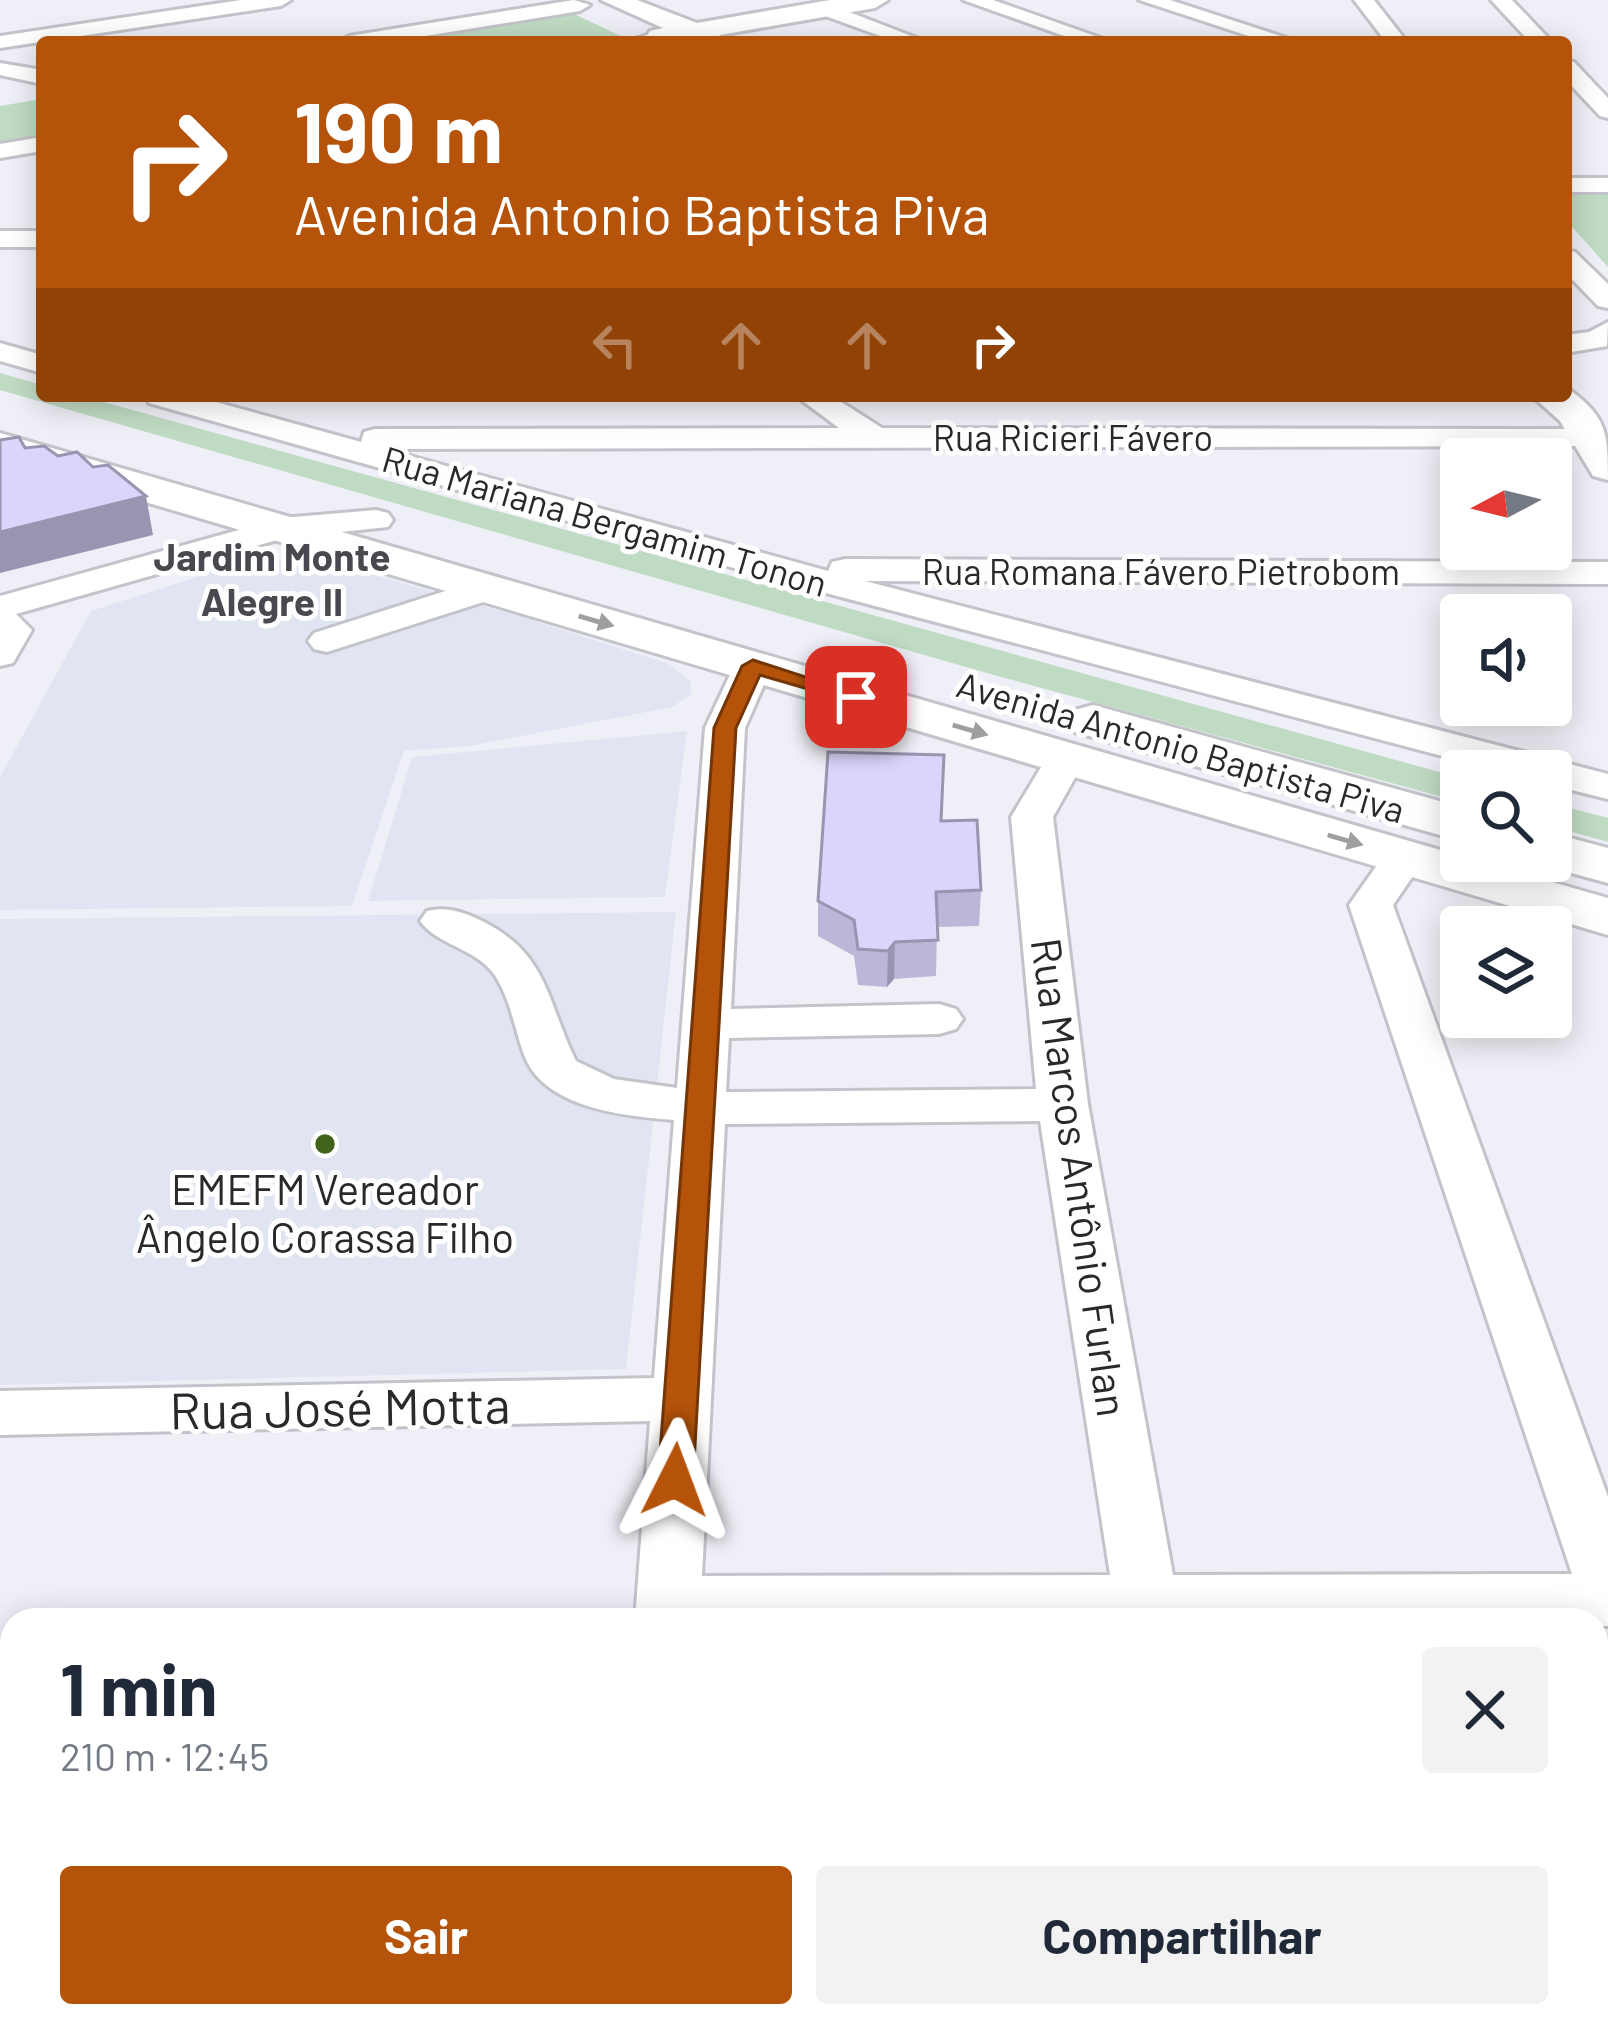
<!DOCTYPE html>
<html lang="pt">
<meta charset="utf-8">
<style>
body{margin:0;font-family:Barlow,sans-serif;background:#f2f2f3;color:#1f2937;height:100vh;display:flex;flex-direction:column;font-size:45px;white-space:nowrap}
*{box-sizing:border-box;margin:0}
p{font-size:39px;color:#747a83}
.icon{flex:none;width:66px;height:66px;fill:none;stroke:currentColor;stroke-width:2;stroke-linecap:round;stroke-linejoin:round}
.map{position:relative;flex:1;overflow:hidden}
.sheet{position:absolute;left:0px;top:1608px;width:1608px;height:420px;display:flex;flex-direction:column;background:#fff;border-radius:36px 36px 0 0;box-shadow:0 6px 30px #0003}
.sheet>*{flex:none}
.hud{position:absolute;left:36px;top:36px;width:1536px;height:366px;border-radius:12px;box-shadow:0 6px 30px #0003;background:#b45309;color:#fff;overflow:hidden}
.needle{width:78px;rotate:263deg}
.fabs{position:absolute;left:1440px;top:438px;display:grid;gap:24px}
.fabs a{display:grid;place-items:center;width:132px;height:132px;border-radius:12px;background:#fff;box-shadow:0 6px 30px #0003;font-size:60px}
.pin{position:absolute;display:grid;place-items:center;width:102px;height:102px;color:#fff;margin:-51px;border-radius:24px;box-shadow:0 6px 18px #0006}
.me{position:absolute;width:132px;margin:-66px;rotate:3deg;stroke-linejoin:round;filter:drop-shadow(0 0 9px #0008)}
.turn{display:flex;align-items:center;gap:42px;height:252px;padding:0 60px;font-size:54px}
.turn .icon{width:156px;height:156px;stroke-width:2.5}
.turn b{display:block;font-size:84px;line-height:102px}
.lanes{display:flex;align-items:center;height:114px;padding:0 60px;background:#0003;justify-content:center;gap:60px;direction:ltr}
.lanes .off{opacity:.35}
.round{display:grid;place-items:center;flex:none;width:126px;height:126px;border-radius:12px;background:#f2f2f3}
.overview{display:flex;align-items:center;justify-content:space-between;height:204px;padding:0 60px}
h1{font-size:72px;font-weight:700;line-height:90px}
.action{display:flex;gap:24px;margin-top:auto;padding:24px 60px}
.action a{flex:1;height:138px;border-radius:12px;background:#b45309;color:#fff;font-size:48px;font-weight:700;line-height:138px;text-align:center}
.action a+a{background:#f2f2f3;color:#1f2937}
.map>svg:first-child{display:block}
.built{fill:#e1e5f2}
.green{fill:#c0dbc3}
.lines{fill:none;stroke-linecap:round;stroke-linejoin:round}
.minor-casing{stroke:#c3c4ca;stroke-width:6}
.major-casing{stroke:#c3c4ca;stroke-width:6}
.path{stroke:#a8a9ae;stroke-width:10;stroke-dasharray:9 9;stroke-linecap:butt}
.minor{fill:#fff;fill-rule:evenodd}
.major{fill:#fff;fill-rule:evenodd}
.wall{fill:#bbb7d8}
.shaded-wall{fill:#9995b0}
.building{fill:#dad5fb;stroke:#9995b0;stroke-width:3}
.oneway{fill:#9f9fa0}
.route{fill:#b45309;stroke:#753606;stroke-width:3}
.poi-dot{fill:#41631a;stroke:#fefefe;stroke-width:4.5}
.labels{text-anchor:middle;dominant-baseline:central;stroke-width:10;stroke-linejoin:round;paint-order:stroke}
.far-street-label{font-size:36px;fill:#29292b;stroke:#fefefe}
.far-quarter-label{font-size:39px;font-weight:bold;fill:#48494e;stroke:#fefefe}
.street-label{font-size:42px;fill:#29292b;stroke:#fefefe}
.poi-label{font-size:42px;fill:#29292b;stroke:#fefefe}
.near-street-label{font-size:51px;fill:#29292b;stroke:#fefefe}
</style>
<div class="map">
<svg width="1608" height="2028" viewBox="0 0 1608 2028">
<rect width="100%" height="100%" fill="#eff0f7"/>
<g class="built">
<polygon points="303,555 519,616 669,664 690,681 692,694 672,707 470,746 404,751 352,906 0,910 0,777 91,611 221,569"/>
<polygon points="687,731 665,897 368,901 412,757"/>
<polygon points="676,912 626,1369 0,1385 0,919"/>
</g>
<g class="green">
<polygon points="572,13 627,39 391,42"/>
<polygon points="42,99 42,137 0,144 0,106"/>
<polygon points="1608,191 1608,267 1566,220 1566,192"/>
<polygon points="0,373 42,385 42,396 82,396 1461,778 1461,802 994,675 0,390"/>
<polygon points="1551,803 1608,818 1608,842 1551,826"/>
<polygon points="1596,1668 1608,1683 1608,2028 678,2028 678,2016 1596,2016"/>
</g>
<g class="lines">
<defs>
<g id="minor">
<polygon points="241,0 291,0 281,6 0,48 0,36"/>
<polygon points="574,0 590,5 580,11 388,42 339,42 349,36"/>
<polygon points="963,0 993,0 1112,42 1081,42"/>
<polygon points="1139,0 1170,0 1299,42 1267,42"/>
<polygon points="1354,0 1374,0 1407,42 1386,42"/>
<polygon points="1491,0 1512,0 1552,42 1530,42"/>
<polygon points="817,5 831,5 927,42 897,42 817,13"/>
<polygon points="660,31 670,37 667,41 625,42"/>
<polygon points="1566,61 1574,62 1608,98 1608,118 1600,116 1566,80"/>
<polygon points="0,63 42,70 42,84 0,75"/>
<polygon points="42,137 42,151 0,158 0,144"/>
<rect x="1566" y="178" width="42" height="14"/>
<rect x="0" y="231" width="42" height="16"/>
<polygon points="1566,250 1575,252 1608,284 1608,308 1598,306 1566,273"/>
<polygon points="1608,322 1607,346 1566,353 1566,335 1589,332"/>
<polygon points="0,343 42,355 42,373 0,361"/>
<polygon points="145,396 194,396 361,442 364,432 375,429 839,428 796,396 832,396 882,428 1600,429 1605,436 1589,446 384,449 828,571 832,562 845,559 1608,562 1608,584 865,581 1608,774 1608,799 1551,785 1551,771 1499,771 773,579 149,403"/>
<polygon points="376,510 388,513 393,520 388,527 284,538 16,614 32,630 13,663 0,666 0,596 282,518"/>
<polygon points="486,578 499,581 504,589 499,597 327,652 314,649 308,641 314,633"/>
<path d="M753 655 767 658 772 666 745 728 731 1009 939 1004 956 1009 963 1019 956 1029 939 1034 729 1038 726 1092 1036 1089 1011 817 1052 749H1080L1086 758 1053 817 1088 1104 1173 1575 1572 1574 1349 905 1389 848 1404 844 1419 848 1426 857 1393 905 1608 1497V1626H1596V1620H635L650 1421 0 1435V1391L654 1378 674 1120C623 1116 541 1108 523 1052 514 1026 510 998 494 974 475 948 437 945 420 921L427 911C448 906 463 912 482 921 549 954 547 1003 576 1061L614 1079 677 1088 705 728 734 666 739 658ZM1040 1121 1110 1575 702 1576 725 1124Z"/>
<rect x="0" y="1760" width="12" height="62"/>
<polygon points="603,2016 679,2016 678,2028 602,2028"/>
</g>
<g id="major">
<polygon points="601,0 637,0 697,23 830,0 888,0 875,8 720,35 715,42 650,42 646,37 650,31 663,28"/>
<path d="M1566 387C1607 417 1608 431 1608 480L1593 476 1560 421 1532 396H1566Z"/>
<polygon points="0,433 1461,856 1461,861 1479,861 1608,898 1608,935 0,459"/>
<polygon points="1093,705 1461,807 1461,841 1075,732 1067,721 1075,710"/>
<polygon points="1551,833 1608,848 1608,883 1531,862 1551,861"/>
</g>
</defs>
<use href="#minor" class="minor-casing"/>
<use href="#major" class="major-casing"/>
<g class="path">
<polyline points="1596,1701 1608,1718"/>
<polyline points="1127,2016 1129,2028"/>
<polyline points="1158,2016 1173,2028"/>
<polyline points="1470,2016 1473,2028"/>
<polyline points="1078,2028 1089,2016"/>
</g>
<use href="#minor" class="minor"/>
<use href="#major" class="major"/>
</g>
<polygon class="wall" points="941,821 981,890 979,926 937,927 936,976 894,979 887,987 858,985 854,956 818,936 818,901"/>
<g class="shaded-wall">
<polygon points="146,496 153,535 0,573 0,532"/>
<polygon points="895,942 894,979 887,987 888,951"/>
</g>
<g class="building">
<polygon points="19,437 25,448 44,446 58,456 77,452 93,467 108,465 146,496 0,532 0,440"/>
<polygon points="828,752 944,755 941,821 977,820 981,890 936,892 938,940 895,942 888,951 858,949 854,920 818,901"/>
</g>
<defs><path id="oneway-solid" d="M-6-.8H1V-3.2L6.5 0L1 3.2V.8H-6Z" transform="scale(3)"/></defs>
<g class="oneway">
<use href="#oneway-solid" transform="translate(596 621) rotate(16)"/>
<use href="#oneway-solid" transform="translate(970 730) rotate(16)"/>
<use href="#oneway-solid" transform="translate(1345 840) rotate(16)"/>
</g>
<polygon class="route" points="753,660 867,697 856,703 760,675 736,728 693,1480 688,1490 675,1494 663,1490 658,1480 714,728 742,666"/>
<circle class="poi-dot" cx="325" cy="1144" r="12"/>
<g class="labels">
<g class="far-street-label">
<text x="1073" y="436">Rua Ricieri Fávero</text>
<text transform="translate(605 520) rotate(16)">Rua Mariana Bergamim Tonon</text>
<text x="1161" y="570">Rua Romana Fávero Pietrobom</text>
<text transform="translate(1181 746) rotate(16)">Avenida Antonio Baptista Piva</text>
</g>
<g class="far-quarter-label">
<text x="272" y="555">Jardim Monte<tspan x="272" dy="45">Alegre II</tspan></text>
</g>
<g class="street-label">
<text transform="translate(1081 1177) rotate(82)">Rua Marcos Antônio Furlan</text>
</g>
<g class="poi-label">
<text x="325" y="1188">EMEFM Vereador<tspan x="325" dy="48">Ângelo Corassa Filho</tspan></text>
</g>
<g class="near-street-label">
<text transform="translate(340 1406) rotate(-1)">Rua José Motta</text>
</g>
</g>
</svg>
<div class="fabs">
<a><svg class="needle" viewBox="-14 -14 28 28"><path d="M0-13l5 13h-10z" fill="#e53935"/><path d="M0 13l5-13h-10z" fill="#747a83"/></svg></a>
<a><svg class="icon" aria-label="sound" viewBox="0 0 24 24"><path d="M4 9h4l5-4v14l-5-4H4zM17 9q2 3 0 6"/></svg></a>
<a><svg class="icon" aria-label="search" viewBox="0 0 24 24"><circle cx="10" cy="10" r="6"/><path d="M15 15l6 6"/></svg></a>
<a><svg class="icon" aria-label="layers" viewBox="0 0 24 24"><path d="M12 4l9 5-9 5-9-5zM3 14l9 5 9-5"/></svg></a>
</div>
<div class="pin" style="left:856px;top:697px;background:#d93025"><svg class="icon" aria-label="arrive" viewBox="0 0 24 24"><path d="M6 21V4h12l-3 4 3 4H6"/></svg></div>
<svg class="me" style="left:675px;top:1480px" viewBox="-20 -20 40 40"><path d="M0-17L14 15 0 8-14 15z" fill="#b45309" stroke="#fff" stroke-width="4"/></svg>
<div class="hud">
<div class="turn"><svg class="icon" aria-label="right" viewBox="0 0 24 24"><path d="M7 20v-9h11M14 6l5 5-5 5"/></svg><div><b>190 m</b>Avenida Antonio Baptista Piva</div></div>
<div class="lanes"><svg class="icon off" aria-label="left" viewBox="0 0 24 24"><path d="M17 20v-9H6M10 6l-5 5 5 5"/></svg><svg class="icon off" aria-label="ahead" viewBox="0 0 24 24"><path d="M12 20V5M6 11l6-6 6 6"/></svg><svg class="icon off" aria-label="ahead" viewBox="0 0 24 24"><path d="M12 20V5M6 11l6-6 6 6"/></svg><svg class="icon" aria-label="right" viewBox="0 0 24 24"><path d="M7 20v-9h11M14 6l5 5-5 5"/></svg></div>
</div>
<section class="sheet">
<div class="overview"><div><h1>1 min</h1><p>210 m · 12:45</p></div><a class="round"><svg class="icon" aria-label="close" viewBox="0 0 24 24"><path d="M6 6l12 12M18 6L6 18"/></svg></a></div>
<div class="action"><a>Sair</a><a>Compartilhar</a></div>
</section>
</div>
